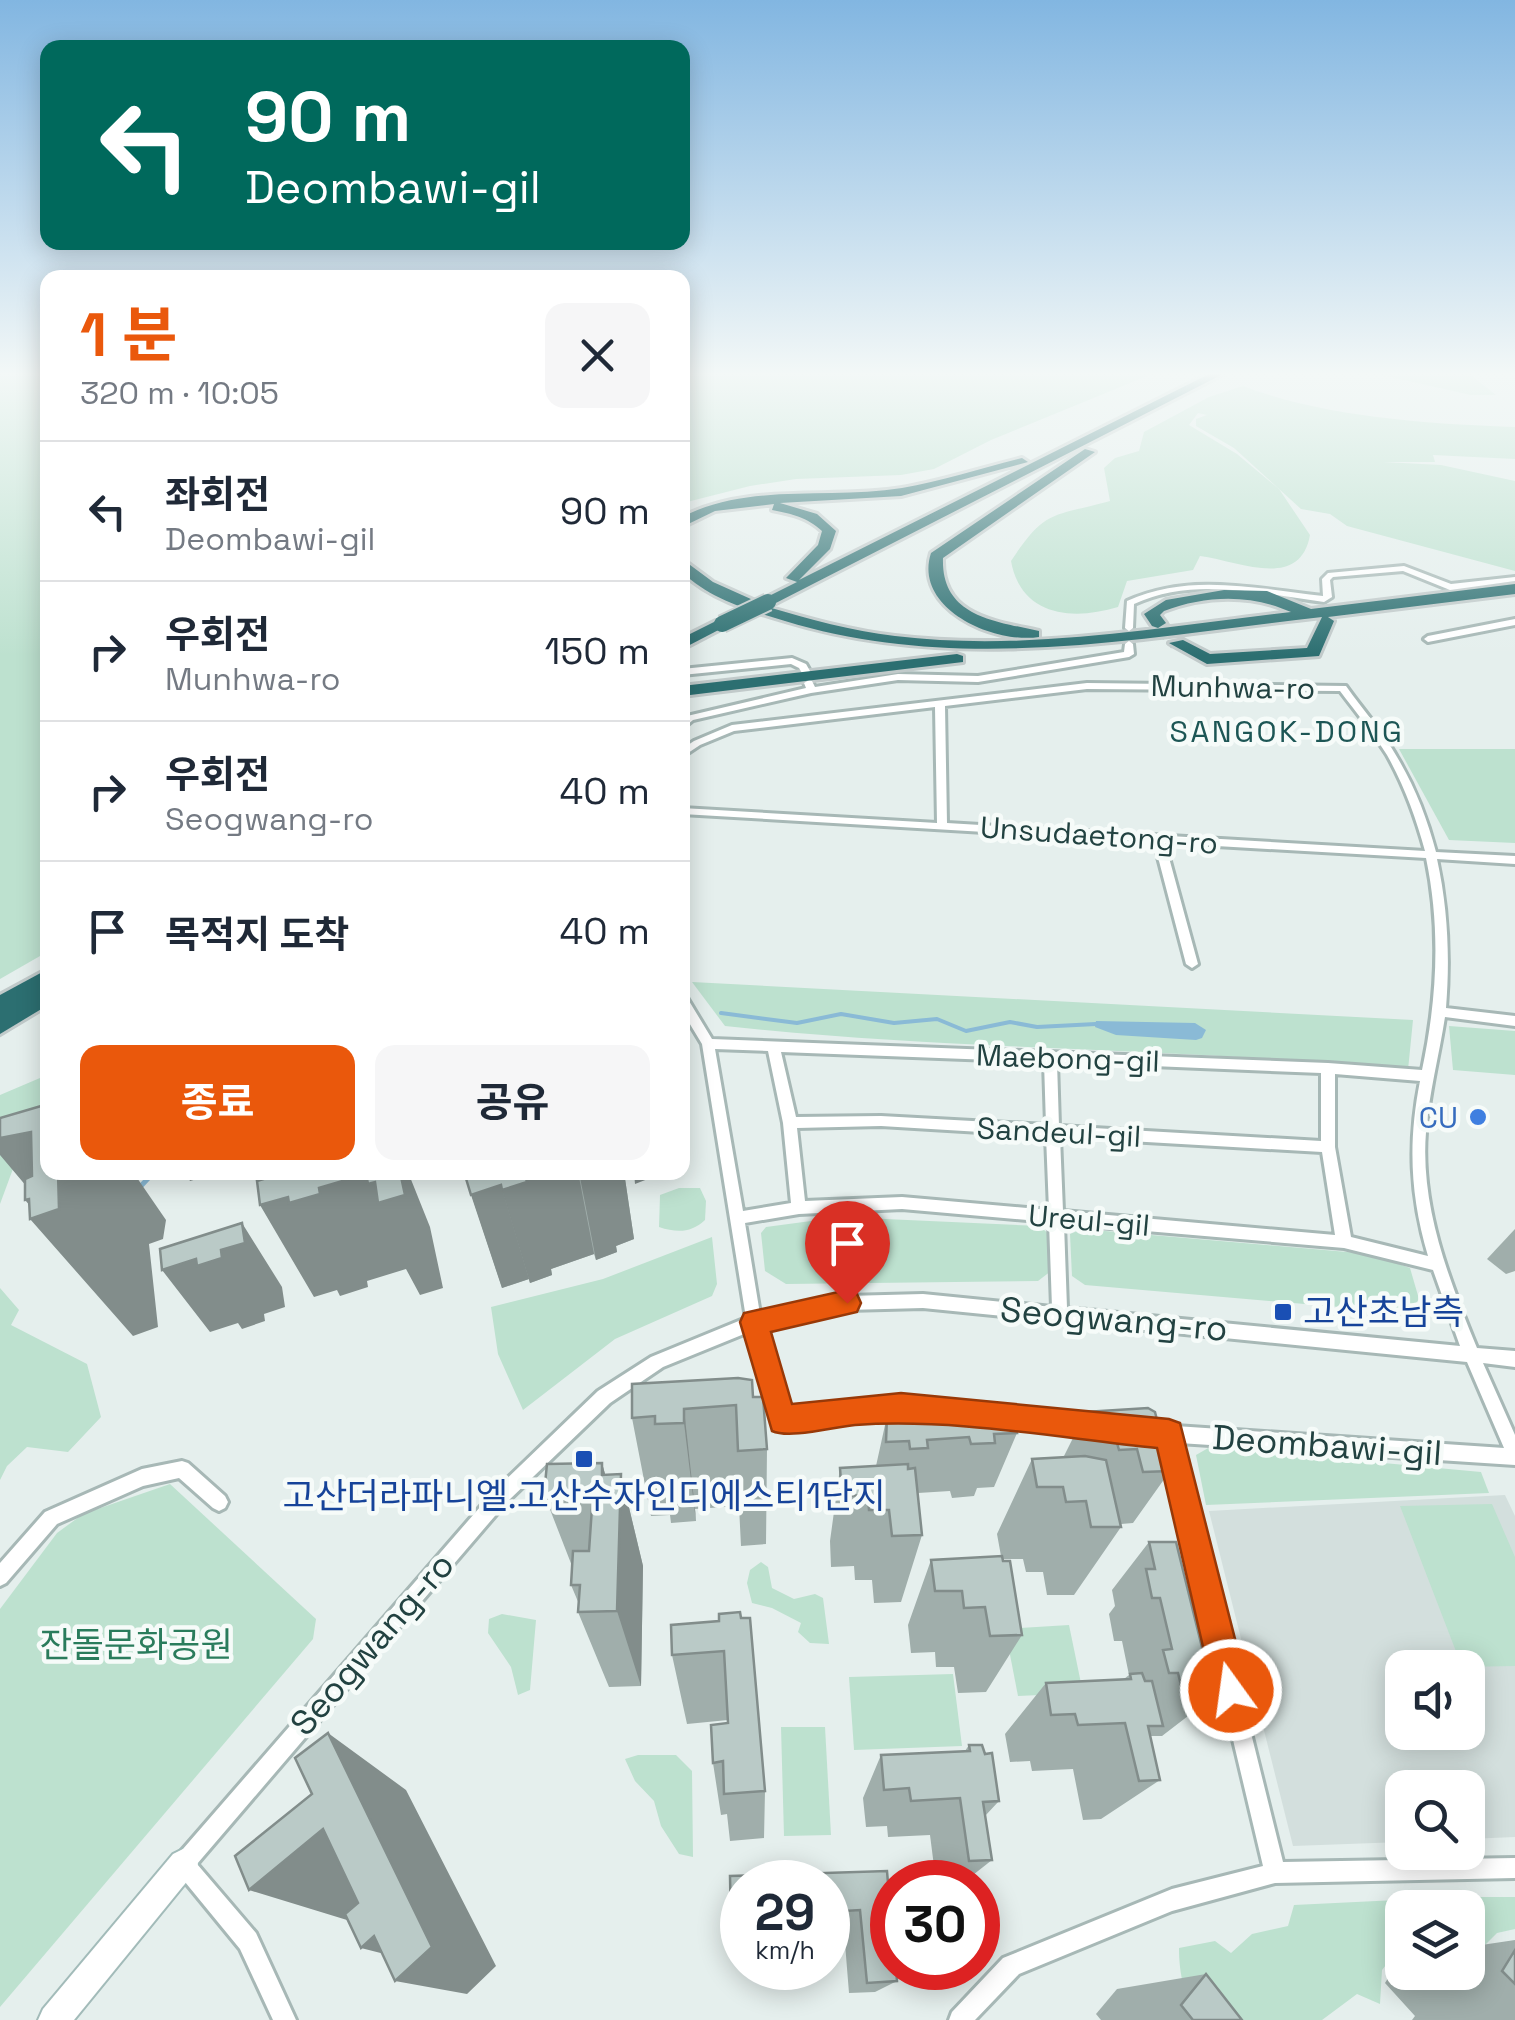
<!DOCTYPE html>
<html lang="ko">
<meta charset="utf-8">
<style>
body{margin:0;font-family:"Space Grotesk","Noto Sans KR",sans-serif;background:#f6f6f7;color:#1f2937;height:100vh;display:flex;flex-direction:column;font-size:38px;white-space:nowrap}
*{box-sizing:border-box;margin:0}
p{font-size:32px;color:#747a83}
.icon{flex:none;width:55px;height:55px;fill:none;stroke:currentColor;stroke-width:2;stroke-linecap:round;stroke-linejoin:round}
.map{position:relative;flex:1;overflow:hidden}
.details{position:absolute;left:40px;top:270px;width:650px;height:910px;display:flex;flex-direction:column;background:#fff;border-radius:20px;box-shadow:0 5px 25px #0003}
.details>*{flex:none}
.hud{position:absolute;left:40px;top:40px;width:650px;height:210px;border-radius:20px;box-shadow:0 5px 25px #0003;background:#00695c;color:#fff;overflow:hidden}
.controls{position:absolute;left:1385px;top:1650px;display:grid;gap:20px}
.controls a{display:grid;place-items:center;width:100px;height:100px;border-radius:20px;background:#fff;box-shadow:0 5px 25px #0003;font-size:50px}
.speed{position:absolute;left:720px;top:1860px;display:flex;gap:20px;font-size:50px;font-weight:700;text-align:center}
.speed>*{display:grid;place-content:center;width:130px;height:130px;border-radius:50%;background:#fff;box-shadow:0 5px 25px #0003;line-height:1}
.speed small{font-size:25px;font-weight:400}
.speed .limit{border:15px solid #d22;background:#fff;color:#111}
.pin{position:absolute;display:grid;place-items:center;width:85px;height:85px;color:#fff;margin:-102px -42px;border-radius:50% 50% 50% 0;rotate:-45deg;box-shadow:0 0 10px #0007}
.pin .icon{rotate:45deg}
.me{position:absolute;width:110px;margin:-55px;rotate:346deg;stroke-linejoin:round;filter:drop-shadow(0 0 8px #0008)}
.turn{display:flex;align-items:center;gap:35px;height:210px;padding:0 40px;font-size:45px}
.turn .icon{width:130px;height:130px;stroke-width:2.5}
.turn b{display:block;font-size:70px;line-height:85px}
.round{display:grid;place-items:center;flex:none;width:105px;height:105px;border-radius:20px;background:#f6f6f7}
.head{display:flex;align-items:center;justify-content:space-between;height:170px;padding:0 40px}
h1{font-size:60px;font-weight:700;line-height:75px;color:#ea580c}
.action{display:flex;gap:20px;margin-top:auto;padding:20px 40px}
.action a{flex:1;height:115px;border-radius:20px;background:#ea580c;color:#fff;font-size:40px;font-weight:700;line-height:115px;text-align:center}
.action a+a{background:#f6f6f7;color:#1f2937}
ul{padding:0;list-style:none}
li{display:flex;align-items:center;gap:30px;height:140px;padding:0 40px;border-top:2px solid #e0e1e3}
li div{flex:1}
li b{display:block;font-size:38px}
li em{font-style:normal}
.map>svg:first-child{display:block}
.built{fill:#d3dfdd;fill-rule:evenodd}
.green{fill:#bde1cf}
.water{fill:#8abad6}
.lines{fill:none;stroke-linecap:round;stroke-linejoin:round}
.stream-far1{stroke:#8abad6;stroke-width:4}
.stream{stroke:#8abad6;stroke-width:5}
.highway-tunnel{stroke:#becccb;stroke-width:16;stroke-dasharray:16 9;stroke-linecap:butt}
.street-casing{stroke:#a7b8b6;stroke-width:6}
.secondary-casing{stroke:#a2bbb9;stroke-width:4}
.highway-casing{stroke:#c1caca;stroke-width:6}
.street{fill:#fff;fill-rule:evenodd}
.secondary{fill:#fff;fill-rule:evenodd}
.highway{fill:#2c6f71;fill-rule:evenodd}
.highway-bridge-casing{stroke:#c1caca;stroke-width:20;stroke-linecap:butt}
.highway-bridge{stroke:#2c6f71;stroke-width:16}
.wall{fill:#a0aeab}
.shaded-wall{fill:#828d8b}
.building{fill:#bacac7;stroke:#828d8b;stroke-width:2.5}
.route{fill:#ea580c;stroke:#983908;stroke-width:2.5}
.shop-dot{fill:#3f7fe0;stroke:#f6fbf9;stroke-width:4}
.transit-dot{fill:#1a4fb4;stroke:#f6fbf9;stroke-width:4}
.labels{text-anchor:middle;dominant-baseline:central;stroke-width:9;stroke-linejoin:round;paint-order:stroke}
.street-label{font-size:30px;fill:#224241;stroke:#f6fbf9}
.far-quarter-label{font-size:30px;letter-spacing:2.5px;fill:#1d5655;stroke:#f6fbf9}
.shop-label{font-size:30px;fill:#366cbe;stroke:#f6fbf9;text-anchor:end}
.near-transit-label{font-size:35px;fill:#164399;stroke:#f6fbf9;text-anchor:start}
.near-street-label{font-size:35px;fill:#224241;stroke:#f6fbf9}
.near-park-label{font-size:35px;fill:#2a7c5c;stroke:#f6fbf9}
</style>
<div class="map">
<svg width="1515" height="2020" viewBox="0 0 1515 2020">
<rect width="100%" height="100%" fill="#e5efed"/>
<path class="built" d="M1505 1495 1515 1516V1837L1468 1839V1788H1402V1842L1293 1846 1209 1511ZM1402 1668H1468V1732H1402Z"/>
<g class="green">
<polygon points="0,374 48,374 47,952 0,979"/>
<polygon points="682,374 1152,374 991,440 934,469 901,475 796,479 750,486 683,503"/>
<polygon points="1377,374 1469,374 1496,395 1471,395"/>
<path d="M1243 386C1324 417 1429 424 1515 427V459L1433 455 1435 462H1383L1441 465 1515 481V571L1347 526 1330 514 1301 509 1234 448 1196 426V419L1207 415 1198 413 1189 425 1237 454 1279 489 1310 535C1300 591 1239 561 1200 556L1193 570 1127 581 1118 607C1072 621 1021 616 1011 561 1046 508 1053 517 1110 501L1104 468 1115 458 1139 451 1144 432 1209 397Z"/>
<polygon points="1399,749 1515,749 1515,843 1449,840"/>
<path d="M692 982 1413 1020 1408 1070C1181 1047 952 1051 725 1026Z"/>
<polygon points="1449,1026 1515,1031 1515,1075 1453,1070"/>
<polygon points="47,1075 47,1136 17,1158 0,1204 0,1095"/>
<path d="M679 1188H700L706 1201 705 1220C691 1233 677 1233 659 1227L660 1195Z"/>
<polygon points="841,1217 1039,1226 1049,1234 1051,1271 1038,1281 786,1284 765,1271 761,1233 766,1227"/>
<polygon points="1082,1229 1370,1254 1410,1268 1419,1299 1409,1313 1085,1285 1072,1276 1070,1234"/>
<polygon points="712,1237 717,1284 712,1296 615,1339 523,1410 498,1354 491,1307 603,1279"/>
<polygon points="0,1288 19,1310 11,1325 87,1364 101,1417 68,1452 27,1447 7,1466 0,1480"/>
<polygon points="1210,1447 1481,1472 1489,1493 1206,1505 1196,1455"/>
<polygon points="170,1484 316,1619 313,1639 0,2007 0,1609 57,1533 83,1514"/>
<polygon points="1492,1504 1515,1557 1515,1666 1462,1667 1400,1506"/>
<polygon points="761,1562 768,1567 772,1588 794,1599 815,1594 823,1598 829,1644 810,1643 798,1632 801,1623 772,1608 752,1603 747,1583 750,1570"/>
<polygon points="502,1614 536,1620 530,1690 518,1695 511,1667 488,1633 489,1619"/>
<polygon points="1069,1625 1083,1693 1018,1696 1005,1629"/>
<polygon points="953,1674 962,1746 854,1750 849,1677"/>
<polygon points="781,1727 825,1727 831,1835 784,1836"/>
<polygon points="638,1755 676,1755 692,1771 693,1857 679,1854 661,1826 654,1801 635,1781 625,1759"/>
<path d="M1459 1897H1515V1929L1497 1933 1484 1946 1468 1939V1908H1402V1945L1382 1970 1380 2004 1357 1994 1322 2020H1202C1184 2001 1179 1973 1179 1948L1215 1941 1231 1953 1252 1934 1288 1926 1294 1905Z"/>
</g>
<polygon class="water" points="1096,1021 1195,1023 1206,1030 1202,1038 1196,1040 1116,1035 1095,1027"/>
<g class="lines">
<polyline class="stream-far1" points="721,1013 797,1023 841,1014 894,1023 937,1019 966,1031 1010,1022 1037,1027 1096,1024"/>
<polyline class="stream" points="140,1187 154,1172"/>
<polyline class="highway-tunnel" points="1158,623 1177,643"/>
<defs>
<g id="street">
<path d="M1404 566 1451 584 1515 577V581L1450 590 1403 571 1333 577 1330 580 1332 597 1324 602C1261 594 1194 576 1134 604L1133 628 1129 631 1125 628 1127 601C1191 572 1256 589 1323 596L1322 579 1328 573Z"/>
<polygon points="1515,619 1515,625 1428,642 1424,639 1428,636"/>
<polygon points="1129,641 1133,644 1134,654 1129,657 978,682 898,680 811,693 693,720 682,729 682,720 687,716 806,688 804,683 809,680 812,681 815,687 898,674 978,676 1124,652 1125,644"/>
<polygon points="792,658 806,664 810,671 808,673 802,673 799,668 791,664 682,675 682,669"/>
<path d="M1087 683 1346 686C1363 710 1383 732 1397 757 1415 787 1427 818 1436 852L1515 856V864L1437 859C1448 909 1450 958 1446 1008L1515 1016V1026L1445 1017C1439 1056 1429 1093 1426 1132 1420 1206 1449 1280 1477 1348L1515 1351V1367L1483 1363 1515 1435V1465L1179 1443 1283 1862 1515 1858V1878L1275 1883 1172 1911 1019 1974 975 2020H949L952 2012 1003 1958 1172 1889 1263 1866 1162 1441 1140 1438 1138 1432 1140 1426 1146 1424 1504 1448 1467 1362 923 1308 847 1310 763 1327 788 1412C846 1401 903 1400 962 1405L968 1407 970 1413 968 1419 962 1421C901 1416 842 1418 782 1429L776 1427 774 1421 749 1332 663 1367 610 1403 506 1503 197 1864 256 1933 296 2020H273L240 1949 176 1871 173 1864 176 1857 494 1491 598 1391 651 1357 746 1318 702 1044 682 1011V995L686 996 712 1039 1328 1063 1422 1070C1437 999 1441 930 1426 858L1165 843 1198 964 1192 968 1186 964 1154 842 682 814V808L937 823 935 707 734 731 700 745 682 757V749L694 741 732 725ZM1087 689 1340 691C1356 712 1373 733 1387 755 1404 785 1416 818 1425 851L947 823 945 706ZM715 1049 768 1051 783 1123 791 1203 743 1211ZM781 1052 1044 1062 1046 1125 881 1116 796 1117ZM1057 1062 1321 1073V1141L1059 1126ZM1335 1074 1420 1081C1408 1142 1410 1195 1428 1256L1351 1237 1335 1147ZM881 1126 1046 1136 1049 1210 902 1197 805 1201 797 1128ZM1060 1137 1322 1152 1335 1235 1063 1211ZM902 1209 1049 1222 1052 1307 923 1294 847 1296 760 1314 745 1223 799 1214ZM1064 1224 1344 1248 1433 1270 1460 1346 1067 1308Z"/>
<polygon points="997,1409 1096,1419 1102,1421 1104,1427 1102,1433 1096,1435 997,1425 991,1423 989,1417 991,1411"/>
<polygon points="182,1461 188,1463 225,1496 228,1502 225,1508 219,1511 213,1508 179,1478 143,1486 57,1524 6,1583 0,1586 0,1563 45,1512 142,1469"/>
</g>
<polygon id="secondary" points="183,1849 193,1854 198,1864 193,1874 74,2020 38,2020 43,2009 173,1854"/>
<g id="highway">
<path d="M1209 374H1223L768 607C810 619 851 631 895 636 1026 652 1161 627 1291 612 1251 594 1206 595 1164 611L1160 615 1166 623 1158 628 1152 626 1144 614 1166 600 1224 590 1267 591 1311 609 1515 584V594L1328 617 1334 621 1319 656 1207 664 1169 643 1183 640 1210 654 1307 648 1322 617C1143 637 961 675 785 621 748 610 710 599 682 572V559L713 582 762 604 763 599 797 582 786 578 818 545 822 531C807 517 792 514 772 510L774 504 715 511 682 527V517C750 482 829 500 902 488 942 481 982 468 1022 458L1028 462 901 496 780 503 817 514 836 531 830 549 799 580Z"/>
<path d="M1085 449 1095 452 943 558C941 616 994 621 1039 631V637C993 644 913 608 931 553Z"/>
<polygon points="716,621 730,624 682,649 682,638"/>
<polygon points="957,654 963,656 963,662 682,696 682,686"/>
<polygon points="48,969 48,1005 0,1034 0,995"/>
</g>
</defs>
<use href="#street" class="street-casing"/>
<use href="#secondary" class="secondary-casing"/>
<use href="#highway" class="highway-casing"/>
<use href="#street" class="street"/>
<use href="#secondary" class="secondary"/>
<use href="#highway" class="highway"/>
<defs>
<polyline id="highway-bridge" points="722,624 768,602"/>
</defs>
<use href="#highway-bridge" class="highway-bridge-casing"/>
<use href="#highway-bridge" class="highway-bridge"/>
</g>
<g class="wall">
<polygon points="464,1172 624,1172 634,1239 616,1246 617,1252 596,1260 594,1254 551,1269 552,1275 530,1283 529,1279 502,1288"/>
<polygon points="1515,1229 1515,1271 1506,1274 1487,1259"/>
<polygon points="753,1397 767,1449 766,1544 741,1546 739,1506 695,1509 696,1521 671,1523 670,1515 651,1516 632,1418"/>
<polygon points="1086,1412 1170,1471 1133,1523 1121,1524 1121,1527 1074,1595 1047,1595 1043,1572 1026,1572 1023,1559 1003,1559 1022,1635 986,1692 958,1693 954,1667 936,1667 935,1652 911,1653 908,1625 931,1560 1001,1556 997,1534 1032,1459 1063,1458"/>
<polygon points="887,1416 1017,1433 994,1487 977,1488 974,1496 952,1498 950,1491 918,1493 922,1535 901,1602 874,1603 872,1580 855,1580 854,1566 831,1567 830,1541 840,1468 876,1466"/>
<polygon points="602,1463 605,1474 621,1474 643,1566 641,1686 609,1687 578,1612 579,1604 571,1585 572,1566 544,1494"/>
<polygon points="1149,1542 1214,1696 1162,1736 1150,1736 1160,1780 1101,1819 1083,1820 1073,1769 1032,1771 1030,1761 1010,1762 1005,1734 1046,1683 1124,1679 1129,1675 1122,1641 1114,1641 1109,1614 1115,1606 1112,1590"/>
<polygon points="719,1621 765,1791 764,1838 730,1841 727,1814 721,1815 713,1763 728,1720 687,1724 672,1655"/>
<polygon points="969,1745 999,1801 985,1816 992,1860 964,1882 936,1882 930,1835 888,1837 887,1826 866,1827 863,1798 881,1755 965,1751"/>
<polygon points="887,1871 888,1883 892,1883 892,1917 891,1918 892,1968 896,1968 897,1981 875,1992 849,1993 844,1931 828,1932 828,1882 742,1882 742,1946 735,1946 731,1928 730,1876"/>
<polygon points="1515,1940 1515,2020 1412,2020 1415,2016 1385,1983 1402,1956 1402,1972 1468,1972 1468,1947"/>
<polygon points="1206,1974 1242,2020 1101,2020 1096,2014 1117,1989"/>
</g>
<g class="shaded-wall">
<polygon points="31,1132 48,1172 133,1172 166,1220 163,1239 149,1244 158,1327 133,1336 30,1219 39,1216 25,1200 29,1199 49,1213 0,1155 0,1138"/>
<polygon points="185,1172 232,1172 217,1178 214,1174 190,1181"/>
<polygon points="259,1172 288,1172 266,1186"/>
<polygon points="408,1172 430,1227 443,1288 420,1295 406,1269 367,1281 368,1287 340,1296 337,1290 314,1297 260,1205 366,1174"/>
<polygon points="534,1172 578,1172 594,1254 551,1269 552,1275 530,1283 502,1190 525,1175"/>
<polygon points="579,1172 624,1172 634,1239 616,1246 617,1252 596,1260"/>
<polygon points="634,1172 658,1172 658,1175 635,1184"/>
<polygon points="501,1185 529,1279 502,1288 471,1195"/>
<polygon points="242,1223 282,1287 285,1307 264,1314 265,1321 242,1329 238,1323 210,1332 162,1270 221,1250"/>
<polygon points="684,1409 695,1509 696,1521 684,1423"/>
<polygon points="602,1463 620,1528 621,1474 643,1566 641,1686 617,1611 602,1475"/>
<polygon points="328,1733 406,1790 496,1966 467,1994 395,1981 416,1962 361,1948 398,1876 347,1920 249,1890 323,1829"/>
</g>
<g class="building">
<polygon points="48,1104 48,1172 58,1172 59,1209 30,1219 29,1199 25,1200 25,1179 32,1176 31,1132 0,1138 0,1118"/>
<polygon points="286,1172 400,1172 405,1195 378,1203 375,1182 368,1184 366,1174 319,1188 320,1194 289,1203 288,1197 260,1205 257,1181"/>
<polygon points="464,1172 534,1172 525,1175 527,1182 502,1190 501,1185 471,1195"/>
<polygon points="242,1223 245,1243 221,1250 222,1258 197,1266 196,1259 162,1270 160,1249"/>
<polygon points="738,1378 752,1380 753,1397 763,1397 767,1449 738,1451 736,1405 684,1409 684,1423 655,1424 655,1416 632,1418 632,1384"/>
<polygon points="1011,1408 1017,1433 994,1434 995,1443 971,1444 969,1437 927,1440 928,1448 910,1449 909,1441 886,1442 887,1416"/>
<polygon points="1148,1408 1155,1412 1170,1471 1143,1472 1137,1449 1119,1450 1115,1436 1092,1436 1086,1412"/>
<polygon points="1085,1456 1106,1460 1121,1527 1091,1527 1086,1501 1066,1502 1063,1487 1037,1487 1032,1459"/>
<polygon points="602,1463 602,1475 621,1474 617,1611 578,1612 580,1585 571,1585 573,1551 589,1551 593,1493 544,1494 547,1464"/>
<polygon points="908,1464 908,1469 915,1468 922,1535 892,1536 889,1510 869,1510 868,1495 842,1496 840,1468"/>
<polygon points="1149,1542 1176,1542 1214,1696 1207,1696 1208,1701 1185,1702 1178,1673 1169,1673 1163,1650 1172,1649 1160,1598 1152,1598 1146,1569 1155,1569"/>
<polygon points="1002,1556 1003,1561 1010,1561 1022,1635 990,1636 985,1607 964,1608 962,1591 935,1591 931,1560"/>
<polygon points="740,1612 741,1618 750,1618 765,1791 724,1794 723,1761 713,1763 711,1725 728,1723 724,1651 672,1655 671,1625 719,1621 719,1614"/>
<polygon points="1142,1673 1145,1681 1152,1681 1163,1726 1148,1726 1160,1780 1139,1781 1125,1723 1078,1725 1075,1714 1051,1715 1046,1683 1131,1679 1130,1674"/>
<polygon points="328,1733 432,1947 395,1981 374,1936 361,1948 345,1914 358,1903 323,1829 249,1890 235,1856 312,1794 295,1758"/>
<polygon points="969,1745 982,1745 985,1754 992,1753 999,1801 983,1802 992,1860 969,1861 960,1798 911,1801 909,1788 884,1790 881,1755 970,1751"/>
<polygon points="887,1871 888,1883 892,1883 892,1913 890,1913 892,1934 892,1968 896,1968 897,1981 867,1983 860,1910 828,1912 828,1882 742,1882 742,1927 731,1928 730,1876"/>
<polygon points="1515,1950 1515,1984 1502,1971"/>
<polygon points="1206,1974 1242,2020 1193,2020 1181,2005"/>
</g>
<linearGradient id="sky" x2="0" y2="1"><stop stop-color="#82b6e1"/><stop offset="0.57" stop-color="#f3f8f7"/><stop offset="1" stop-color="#f3f8f7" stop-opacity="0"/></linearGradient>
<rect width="1515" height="656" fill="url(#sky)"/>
<path class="route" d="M847 1290 857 1294 861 1303 857 1312 771 1332 792 1404 901 1393 1169 1419 1180 1423 1248 1690 1243 1703 1231 1708 1218 1703 1213 1690 1157 1448C1058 1438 955 1418 855 1425 833 1427 790 1439 772 1431L740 1322 744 1313Z"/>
<circle class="shop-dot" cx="1478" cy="1117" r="10"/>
<g class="transit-dot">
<rect x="1273" y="1302" width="20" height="20" rx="5"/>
<rect x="574" y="1449" width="20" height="20" rx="5"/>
</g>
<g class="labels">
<g class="street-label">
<text transform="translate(1233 687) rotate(1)">Munhwa-ro</text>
<text transform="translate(1099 835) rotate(4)">Unsudaetong-ro</text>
<text transform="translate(1068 1058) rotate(2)">Maebong-gil</text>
<text transform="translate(1059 1132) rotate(3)">Sandeul-gil</text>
<text transform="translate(1089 1220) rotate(5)">Ureul-gil</text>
</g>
<g class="far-quarter-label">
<text x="1287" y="731">SANGOK-DONG</text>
</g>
<g class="shop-label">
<text x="1458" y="1117">CU</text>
</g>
<g class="near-transit-label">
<text x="1303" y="1312">고산초남측</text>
<text x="584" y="1496" text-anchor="middle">고산더라파니엘.고산수자인디에스티1단지</text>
</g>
<g class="near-street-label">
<text transform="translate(1114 1319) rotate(5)">Seogwang-ro</text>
<text transform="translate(1327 1445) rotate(4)">Deombawi-gil</text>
<text transform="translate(372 1644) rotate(-49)">Seogwang-ro</text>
</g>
<g class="near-park-label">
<text x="136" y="1645">잔돌문화공원</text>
</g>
</g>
</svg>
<div class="controls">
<a><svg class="icon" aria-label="sound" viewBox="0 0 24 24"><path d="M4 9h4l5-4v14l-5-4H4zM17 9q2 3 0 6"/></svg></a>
<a><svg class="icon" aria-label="search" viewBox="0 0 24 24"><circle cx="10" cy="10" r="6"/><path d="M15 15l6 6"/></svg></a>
<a><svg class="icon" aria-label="layers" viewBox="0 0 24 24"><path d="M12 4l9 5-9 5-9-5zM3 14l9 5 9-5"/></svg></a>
</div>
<div class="speed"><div>29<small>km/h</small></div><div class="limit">30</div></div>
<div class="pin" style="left:847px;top:1303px;background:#d93025"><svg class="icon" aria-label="arrive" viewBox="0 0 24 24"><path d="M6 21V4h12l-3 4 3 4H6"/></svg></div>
<svg class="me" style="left:1231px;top:1690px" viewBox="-20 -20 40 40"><circle r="17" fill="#ea580c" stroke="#fff" stroke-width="3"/><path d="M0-11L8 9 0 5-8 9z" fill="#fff"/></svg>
<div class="hud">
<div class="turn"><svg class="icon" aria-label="left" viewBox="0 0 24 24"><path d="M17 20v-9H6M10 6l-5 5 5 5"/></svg><div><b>90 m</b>Deombawi-gil</div></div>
</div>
<section class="details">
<div class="head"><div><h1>1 분</h1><p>320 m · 10:05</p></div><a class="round"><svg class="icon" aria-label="close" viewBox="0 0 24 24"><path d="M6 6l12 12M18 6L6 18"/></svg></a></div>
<ul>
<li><svg class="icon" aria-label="left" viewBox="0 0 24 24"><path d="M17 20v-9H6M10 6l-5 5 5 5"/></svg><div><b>좌회전</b><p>Deombawi-gil</p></div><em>90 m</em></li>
<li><svg class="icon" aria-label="right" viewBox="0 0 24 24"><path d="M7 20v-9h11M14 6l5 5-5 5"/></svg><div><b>우회전</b><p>Munhwa-ro</p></div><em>150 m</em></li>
<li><svg class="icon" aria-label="right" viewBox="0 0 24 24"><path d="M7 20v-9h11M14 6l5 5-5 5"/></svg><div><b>우회전</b><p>Seogwang-ro</p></div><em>40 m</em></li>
<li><svg class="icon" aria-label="arrive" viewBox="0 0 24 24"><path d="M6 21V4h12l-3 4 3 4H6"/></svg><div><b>목적지 도착</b></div><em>40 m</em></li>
</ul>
<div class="action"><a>종료</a><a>공유</a></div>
</section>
</div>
